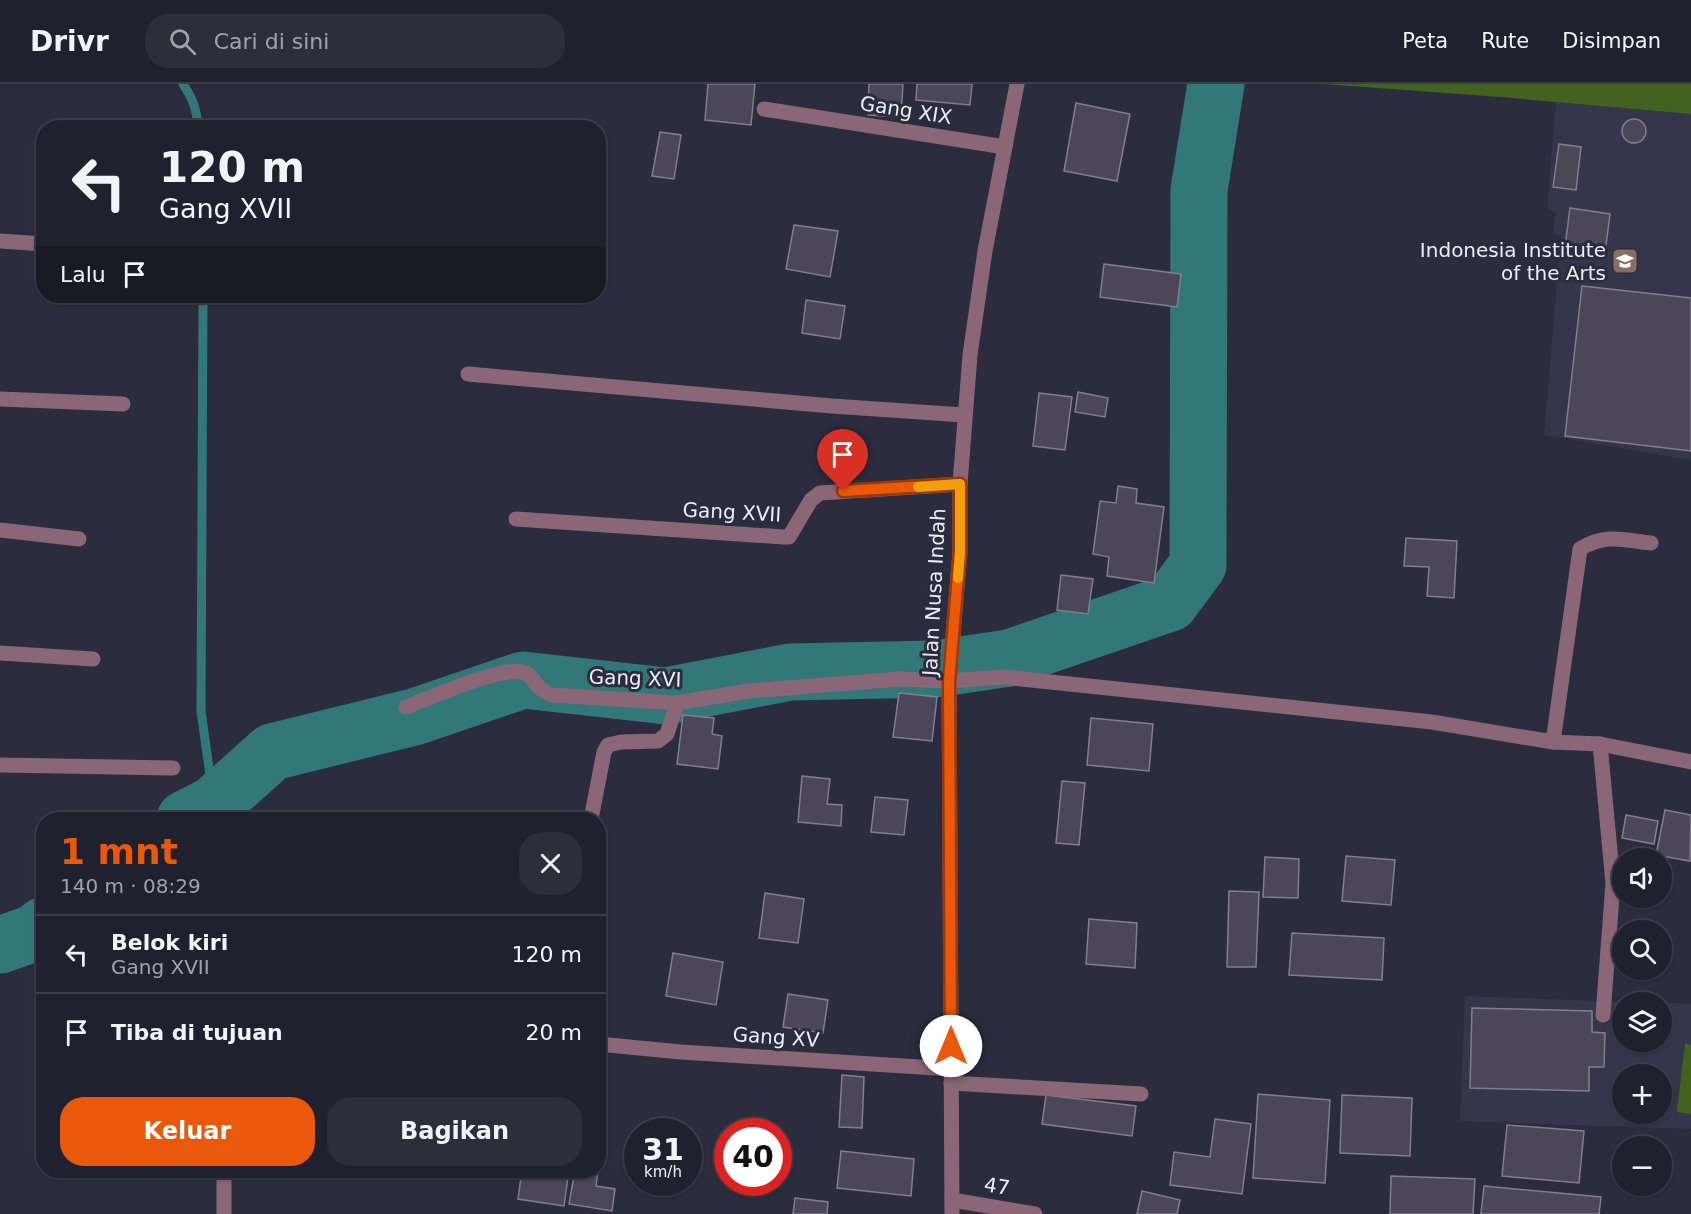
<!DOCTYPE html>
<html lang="id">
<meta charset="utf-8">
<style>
body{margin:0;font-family:"DejaVu Sans",sans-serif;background:#2d2e3a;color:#f1f3f6;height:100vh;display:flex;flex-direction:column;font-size:22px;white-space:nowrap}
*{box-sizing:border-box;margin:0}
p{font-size:20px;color:#a2a3aa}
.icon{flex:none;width:33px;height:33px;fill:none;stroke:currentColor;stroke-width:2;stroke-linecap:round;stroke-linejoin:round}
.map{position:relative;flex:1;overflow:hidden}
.side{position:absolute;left:36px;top:728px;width:570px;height:366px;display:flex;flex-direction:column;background:#20212e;border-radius:24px;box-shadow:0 2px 4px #0004,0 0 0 2px #3d3e4a}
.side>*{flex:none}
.top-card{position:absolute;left:36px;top:36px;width:570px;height:183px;border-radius:24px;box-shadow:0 2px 4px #0004,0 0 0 2px #3d3e4a;background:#20212e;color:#f1f3f6;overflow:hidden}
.fabs{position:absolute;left:1612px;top:764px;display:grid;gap:12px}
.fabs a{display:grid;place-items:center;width:60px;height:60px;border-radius:50%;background:#20212e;box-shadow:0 2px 4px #0004,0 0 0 2px #3d3e4a;font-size:30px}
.speed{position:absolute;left:624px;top:1034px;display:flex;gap:12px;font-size:30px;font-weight:700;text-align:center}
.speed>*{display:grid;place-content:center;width:78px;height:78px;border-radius:50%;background:#20212e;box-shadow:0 2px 4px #0004,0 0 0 2px #3d3e4a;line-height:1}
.speed small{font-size:15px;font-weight:400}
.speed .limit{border:9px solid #d22;background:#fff;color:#111}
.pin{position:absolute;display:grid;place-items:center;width:51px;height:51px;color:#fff;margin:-62px -26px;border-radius:50% 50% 50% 0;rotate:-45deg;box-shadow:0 0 6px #0007}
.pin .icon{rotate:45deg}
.me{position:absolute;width:66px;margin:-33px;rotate:0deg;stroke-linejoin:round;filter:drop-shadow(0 0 4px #0008)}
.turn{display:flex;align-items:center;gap:21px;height:126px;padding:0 24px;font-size:27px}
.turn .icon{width:78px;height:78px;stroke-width:2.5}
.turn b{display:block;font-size:42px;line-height:51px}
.then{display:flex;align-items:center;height:57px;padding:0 24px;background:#0003;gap:12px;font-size:22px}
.round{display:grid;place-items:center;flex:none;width:63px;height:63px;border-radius:24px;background:#2d2e3a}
.overview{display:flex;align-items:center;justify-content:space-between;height:102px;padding:0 24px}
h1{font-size:36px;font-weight:700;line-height:45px;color:#ea580c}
.primary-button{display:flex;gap:12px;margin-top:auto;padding:12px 24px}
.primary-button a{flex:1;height:69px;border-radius:24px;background:#ea580c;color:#fff;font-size:24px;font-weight:700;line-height:69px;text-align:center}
.primary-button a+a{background:#2d2e3a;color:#f1f3f6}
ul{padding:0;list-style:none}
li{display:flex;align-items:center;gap:18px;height:78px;padding:0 24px;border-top:2px solid #3d3e4a}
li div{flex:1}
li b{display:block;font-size:22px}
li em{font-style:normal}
header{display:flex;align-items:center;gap:36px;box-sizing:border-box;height:84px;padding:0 30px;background:#20212e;border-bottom:2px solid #3d3e4a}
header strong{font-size:28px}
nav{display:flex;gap:33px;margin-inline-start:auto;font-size:21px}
.search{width:420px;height:54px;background:#2d2e3a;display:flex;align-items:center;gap:15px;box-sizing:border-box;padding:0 21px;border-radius:24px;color:#a2a3aa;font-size:22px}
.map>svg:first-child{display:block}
.built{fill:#35364c;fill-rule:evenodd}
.green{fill:#42621f}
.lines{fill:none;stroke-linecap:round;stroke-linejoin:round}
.stream{stroke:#327879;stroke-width:9}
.river{stroke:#327879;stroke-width:57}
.building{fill:#4b4658;stroke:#837d92;stroke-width:1.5}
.service{stroke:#8a6677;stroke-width:15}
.minor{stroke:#8a6677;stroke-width:15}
.tertiary{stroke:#8a6677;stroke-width:15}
.route-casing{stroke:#983908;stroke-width:15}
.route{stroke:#ea580c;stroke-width:10}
.slow{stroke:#f59e0b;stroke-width:10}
.labels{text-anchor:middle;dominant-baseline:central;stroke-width:6;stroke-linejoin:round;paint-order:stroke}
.street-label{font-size:20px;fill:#ebedf8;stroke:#2b2c3e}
.poi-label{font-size:20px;fill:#ebedf8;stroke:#2b2c3e;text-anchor:end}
</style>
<header>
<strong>Drivr</strong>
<div class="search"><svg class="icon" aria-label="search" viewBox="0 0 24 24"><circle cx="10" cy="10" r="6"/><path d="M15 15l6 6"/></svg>Cari di sini</div>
<nav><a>Peta</a><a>Rute</a><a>Disimpan</a></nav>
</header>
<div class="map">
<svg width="1691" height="1130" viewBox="0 0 1691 1130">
<rect width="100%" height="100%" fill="#2b2c3e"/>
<g class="built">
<polygon points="1556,18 1691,30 1691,376 1544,351 1561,152 1553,150 1556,128 1547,125"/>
<path d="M1465 912 1629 918H1623V957H1662V919L1691 920V1045L1460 1037ZM1623 990H1662V1029H1623Z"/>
</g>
<g class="green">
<polygon points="1323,0 1691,0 1691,30 1500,13"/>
<polygon points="1685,959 1691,961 1691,1030 1677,1028"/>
</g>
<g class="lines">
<g class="stream">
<path d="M183 0C193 15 197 26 198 44"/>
<polyline points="203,212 201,627 214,720"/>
</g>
<g class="river">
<polyline points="185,735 214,720 272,668 414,633 523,596 666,612 790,588 935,585 1009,574 1170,519 1198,481 1199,106 1216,0"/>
<polyline points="0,861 34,849 44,841"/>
</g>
</g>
<g class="building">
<polygon points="708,0 755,0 751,41 705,36"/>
<polygon points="869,0 903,0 901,33 868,31"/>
<polygon points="917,0 972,0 970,21 916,16"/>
<polygon points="1076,19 1130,30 1117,97 1064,87"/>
<circle cx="1634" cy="47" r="12"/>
<polygon points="660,48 681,51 674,95 652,92"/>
<polygon points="1559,60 1581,63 1576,106 1553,103"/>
<polygon points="1570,124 1610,130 1605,169 1565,163"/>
<polygon points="794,141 838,147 830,193 786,185"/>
<polygon points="1104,180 1181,190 1177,223 1100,213"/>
<polygon points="1582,202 1691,214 1691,367 1565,352"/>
<polygon points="806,216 845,222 840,255 802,249"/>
<polygon points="1078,308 1108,314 1105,333 1075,328"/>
<polygon points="1039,309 1072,313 1065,366 1033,362"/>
<polygon points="1118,402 1137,405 1136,419 1164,423 1154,499 1107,492 1109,473 1093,470 1100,417 1116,419"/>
<polygon points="1406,454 1457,457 1454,514 1427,512 1429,483 1404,482"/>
<polygon points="1061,491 1093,495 1088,530 1057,526"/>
<polygon points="899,609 937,613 932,657 893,653"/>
<polygon points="683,631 714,634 712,650 722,652 718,685 677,680"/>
<polygon points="1091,634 1153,640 1149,687 1087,681"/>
<polygon points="802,692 830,695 827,720 842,721 841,742 798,738"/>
<polygon points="1062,697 1085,699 1079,761 1056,759"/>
<polygon points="875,713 908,716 904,751 871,748"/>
<polygon points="1665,726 1691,731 1690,777 1656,771"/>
<polygon points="1626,731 1658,737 1654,760 1622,754"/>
<polygon points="1346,772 1395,776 1391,821 1342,817"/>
<polygon points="1265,773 1299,775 1298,814 1263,813"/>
<polygon points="1229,807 1259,808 1256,883 1227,883"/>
<polygon points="765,809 804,815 798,859 759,854"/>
<polygon points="1089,835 1137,839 1135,884 1086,880"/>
<polygon points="1292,849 1384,854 1382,896 1289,891"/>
<polygon points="673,869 723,878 716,921 666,912"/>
<polygon points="788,910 828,916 823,949 783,943"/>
<polygon points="1472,924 1592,927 1592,948 1605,949 1604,983 1589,983 1589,1007 1470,1004"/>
<polygon points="842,991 864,993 862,1044 839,1043"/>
<polygon points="1258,1010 1330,1016 1325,1099 1253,1094"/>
<polygon points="1046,1011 1136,1022 1132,1052 1042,1040"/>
<polygon points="1342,1011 1412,1014 1410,1072 1340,1069"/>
<polygon points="1215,1035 1251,1040 1242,1110 1170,1101 1174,1068 1210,1073"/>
<polygon points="1507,1041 1584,1047 1579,1099 1502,1092"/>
<polygon points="841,1067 914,1075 911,1112 837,1104"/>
<polygon points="522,1086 569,1086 564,1122 518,1115"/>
<polygon points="575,1086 598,1086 596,1102 615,1105 612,1127 569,1120"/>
<polygon points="1391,1092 1475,1095 1473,1130 1390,1130"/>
<polygon points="1484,1102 1601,1113 1599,1130 1481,1130"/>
<polygon points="1142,1107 1180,1116 1177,1130 1137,1130"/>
<polygon points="795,1114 828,1118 827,1130 793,1130"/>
</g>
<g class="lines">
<g class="service">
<polyline points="949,597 1003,593 1432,638 1553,658 1600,660 1691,678"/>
<path d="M1553 658 1580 465C1606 449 1623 456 1651 459"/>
<polyline points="1600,660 1613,799 1603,931"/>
<polyline points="0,681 173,684"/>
<polyline points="591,735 604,668 608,661 621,658 658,657 667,650 677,619"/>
</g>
<g class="minor">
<polyline points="764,25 1005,63"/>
<polyline points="0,157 44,160"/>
<polyline points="468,290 832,322 964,331"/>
<polyline points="0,315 123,320"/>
<polyline points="516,435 784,453 789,453 811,416 820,409 960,400"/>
<polyline points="0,446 79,455"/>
<polyline points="0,569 93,575"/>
<path d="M406 623C430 614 501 582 523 588 533 591 532 597 539 603 542 606 547 609 551 611L677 619 749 607 900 595 949 597"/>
<polyline points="598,960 681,968 951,985"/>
<polyline points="951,999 1141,1010"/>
<polyline points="224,1086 224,1130"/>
<polyline points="952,1116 1035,1130"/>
</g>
<polyline class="tertiary" points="952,1130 949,597 960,468 960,400 970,271 985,167 1017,0"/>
</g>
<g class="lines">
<defs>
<polyline id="route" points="843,407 960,400 960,468 949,597 951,962"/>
</defs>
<use href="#route" class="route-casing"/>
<use href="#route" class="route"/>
<polyline class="slow" points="918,403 960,400 960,468 958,494"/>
</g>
<defs>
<symbol id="university-square" viewBox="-11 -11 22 22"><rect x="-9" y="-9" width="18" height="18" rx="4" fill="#8d6e63" stroke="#2b2c3e"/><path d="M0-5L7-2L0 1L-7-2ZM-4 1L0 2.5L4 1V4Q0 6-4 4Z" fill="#fff"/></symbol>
</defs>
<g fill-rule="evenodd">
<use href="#university-square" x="1610" y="162" width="30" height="30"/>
</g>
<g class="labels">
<g class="street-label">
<text transform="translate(906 26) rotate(9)">Gang XIX</text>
<text transform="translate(732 428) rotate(3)">Gang XVII</text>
<text transform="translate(934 508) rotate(-87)">Jalan Nusa Indah</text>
<text transform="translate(635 594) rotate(2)">Gang XVI</text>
<text transform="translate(776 953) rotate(4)">Gang XV</text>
<text transform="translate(997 1102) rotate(9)">47</text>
</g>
<g class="poi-label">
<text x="1606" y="166">Indonesia Institute<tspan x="1606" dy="23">of the Arts</tspan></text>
</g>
</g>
</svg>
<div class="fabs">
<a><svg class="icon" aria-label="sound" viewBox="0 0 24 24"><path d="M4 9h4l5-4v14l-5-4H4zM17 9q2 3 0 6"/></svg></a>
<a><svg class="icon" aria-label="search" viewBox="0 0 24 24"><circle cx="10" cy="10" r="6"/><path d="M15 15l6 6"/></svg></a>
<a><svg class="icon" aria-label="layers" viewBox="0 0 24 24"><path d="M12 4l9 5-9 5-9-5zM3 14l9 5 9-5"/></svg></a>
<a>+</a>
<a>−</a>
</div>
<div class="speed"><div>31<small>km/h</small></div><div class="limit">40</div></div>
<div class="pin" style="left:843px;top:407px;background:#d93025"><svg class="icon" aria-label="arrive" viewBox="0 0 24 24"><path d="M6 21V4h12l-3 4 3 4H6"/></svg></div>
<svg class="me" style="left:951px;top:962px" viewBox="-20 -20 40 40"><circle r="19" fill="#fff"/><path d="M0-13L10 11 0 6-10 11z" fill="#ea580c"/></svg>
<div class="top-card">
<div class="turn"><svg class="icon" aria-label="left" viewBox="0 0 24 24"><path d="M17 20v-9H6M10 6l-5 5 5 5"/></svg><div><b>120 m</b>Gang XVII</div></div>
<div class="then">Lalu<svg class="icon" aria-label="arrive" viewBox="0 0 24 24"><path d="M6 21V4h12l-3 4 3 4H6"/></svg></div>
</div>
<section class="side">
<div class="overview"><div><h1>1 mnt</h1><p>140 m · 08:29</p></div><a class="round"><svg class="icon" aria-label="close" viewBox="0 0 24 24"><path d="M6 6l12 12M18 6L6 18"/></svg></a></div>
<ul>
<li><svg class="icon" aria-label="left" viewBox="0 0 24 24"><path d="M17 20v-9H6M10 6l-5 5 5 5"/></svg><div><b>Belok kiri</b><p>Gang XVII</p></div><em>120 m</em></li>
<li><svg class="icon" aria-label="arrive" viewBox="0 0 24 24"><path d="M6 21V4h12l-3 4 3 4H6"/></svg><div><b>Tiba di tujuan</b></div><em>20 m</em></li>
</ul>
<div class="primary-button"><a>Keluar</a><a>Bagikan</a></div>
</section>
</div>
